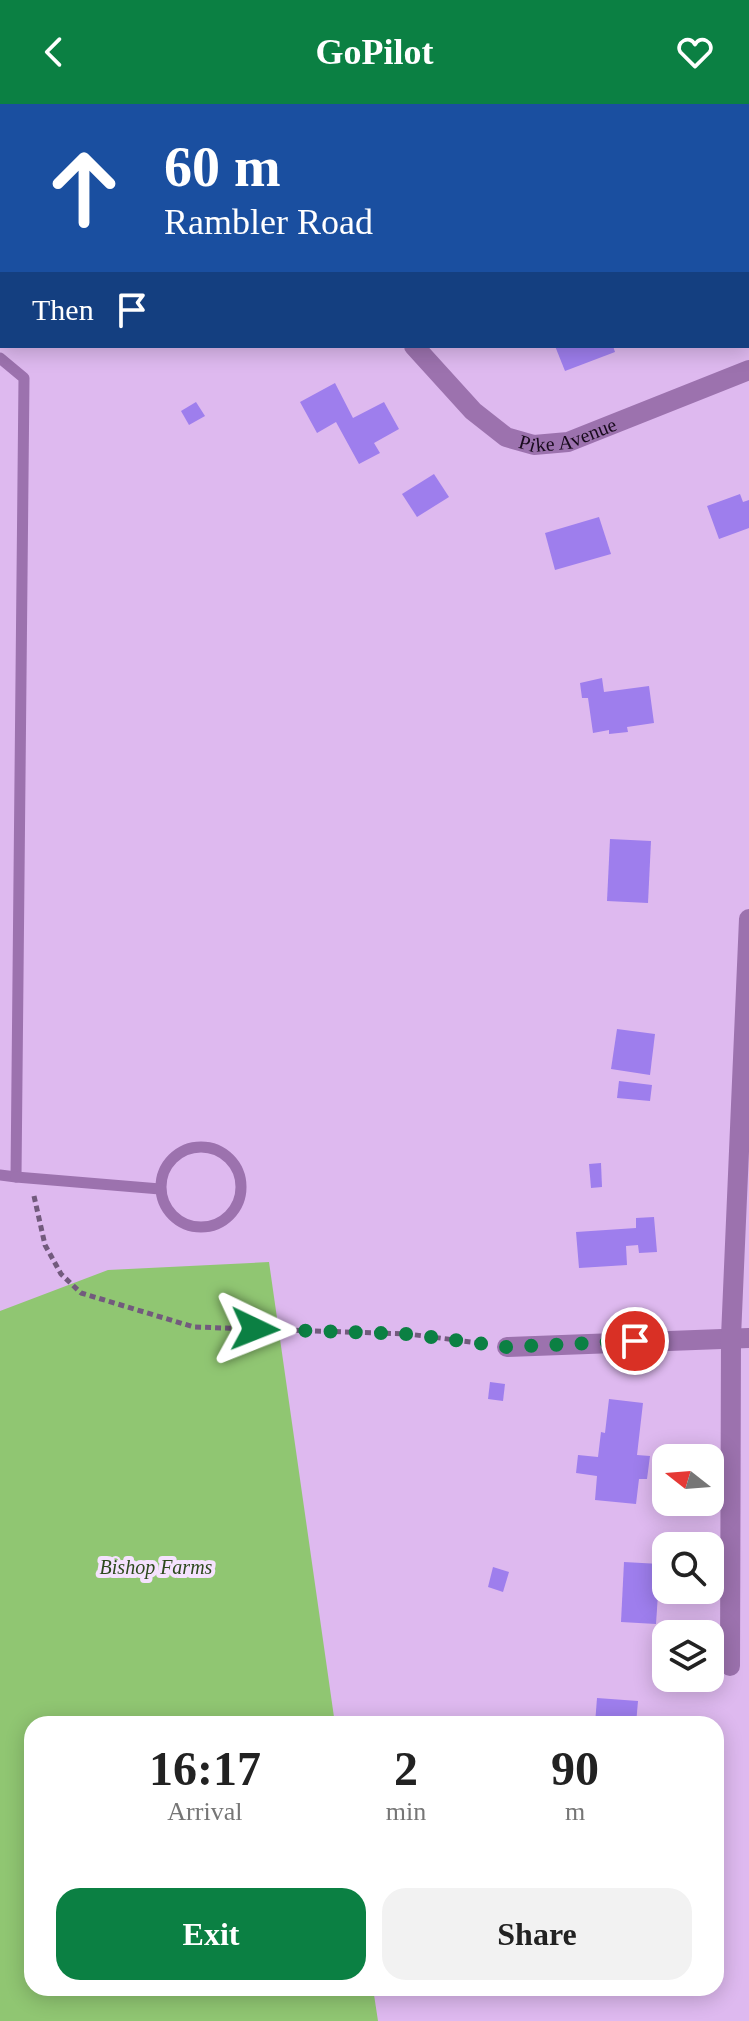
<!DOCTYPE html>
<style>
body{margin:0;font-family:Georgia,serif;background:#f2f2f2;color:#222;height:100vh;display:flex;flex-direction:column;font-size:30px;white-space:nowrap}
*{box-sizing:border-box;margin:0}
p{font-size:26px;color:#767676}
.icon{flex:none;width:44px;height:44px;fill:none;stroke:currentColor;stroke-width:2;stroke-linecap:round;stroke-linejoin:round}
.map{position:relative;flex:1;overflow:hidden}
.drawer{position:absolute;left:24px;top:1612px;width:700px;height:280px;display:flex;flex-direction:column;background:#fff;border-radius:24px;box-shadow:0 4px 20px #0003}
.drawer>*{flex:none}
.banner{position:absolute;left:0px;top:0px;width:750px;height:244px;box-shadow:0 4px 20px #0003;background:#1a4fa0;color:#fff;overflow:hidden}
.needle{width:52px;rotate:287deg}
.buttons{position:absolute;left:652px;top:1340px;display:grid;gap:16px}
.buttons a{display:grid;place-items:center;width:72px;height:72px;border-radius:16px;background:#fff;box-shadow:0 4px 20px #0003;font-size:40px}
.pin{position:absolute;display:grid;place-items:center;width:68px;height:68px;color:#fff;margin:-34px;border:4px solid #fff;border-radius:50%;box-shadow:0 2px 8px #0007}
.me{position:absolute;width:88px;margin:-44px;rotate:92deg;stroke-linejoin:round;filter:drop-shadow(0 0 6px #0008)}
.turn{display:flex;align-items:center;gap:28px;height:168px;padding:0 32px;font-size:36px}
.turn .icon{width:104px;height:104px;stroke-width:2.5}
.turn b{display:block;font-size:56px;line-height:68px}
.then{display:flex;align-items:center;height:76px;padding:0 32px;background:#0003;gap:16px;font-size:30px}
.eta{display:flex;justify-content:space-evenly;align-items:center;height:136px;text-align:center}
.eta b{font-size:48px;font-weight:600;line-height:56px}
.button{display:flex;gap:16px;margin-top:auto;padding:16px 32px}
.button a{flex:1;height:92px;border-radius:24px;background:#0b8043;color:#fff;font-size:32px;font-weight:600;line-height:92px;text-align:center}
.button a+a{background:#f2f2f2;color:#222}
header{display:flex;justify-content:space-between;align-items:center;height:104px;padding:0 32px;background:#0b8043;color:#fff;font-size:36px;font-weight:600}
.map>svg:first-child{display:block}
.green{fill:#90c672}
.building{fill:#9e7eed}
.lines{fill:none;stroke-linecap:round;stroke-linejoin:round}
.path{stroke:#725a7d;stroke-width:5;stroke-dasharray:6 4;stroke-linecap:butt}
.service{stroke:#9c72ae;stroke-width:11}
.minor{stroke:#9c72ae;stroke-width:20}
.tertiary{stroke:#9c72ae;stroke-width:20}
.route{stroke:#0b8043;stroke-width:14;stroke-dasharray:0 25.2}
.labels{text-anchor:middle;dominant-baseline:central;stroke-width:8;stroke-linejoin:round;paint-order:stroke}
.street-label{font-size:20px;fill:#180a1d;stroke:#f5e2fe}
.park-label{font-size:20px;font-style:italic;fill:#2d491d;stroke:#f5e2fe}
</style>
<header><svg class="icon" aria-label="back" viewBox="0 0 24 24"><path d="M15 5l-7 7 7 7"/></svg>GoPilot<svg class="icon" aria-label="heart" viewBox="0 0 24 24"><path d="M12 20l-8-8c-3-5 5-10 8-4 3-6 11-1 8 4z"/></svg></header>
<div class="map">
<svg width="749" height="1917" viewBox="0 0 749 1917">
<rect width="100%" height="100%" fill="#deb9ef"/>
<polygon class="green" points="269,1158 335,1620 32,1620 32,1884 373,1884 378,1917 0,1917 0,1207 108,1166"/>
<g class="building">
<polygon points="555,242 613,242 615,248 565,267"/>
<polygon points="335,279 353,314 384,298 399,325 374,339 380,349 359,360 336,318 317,329 300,298"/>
<polygon points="196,298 205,312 189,321 181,307"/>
<polygon points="434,370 449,393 417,413 402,390"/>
<polygon points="740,390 743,398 749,396 749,424 719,435 707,402"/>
<polygon points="599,413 611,450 555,466 545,429"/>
<polygon points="602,574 604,588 649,582 654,619 627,623 628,628 609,630 609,626 593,629 588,594 582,594 580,579"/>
<polygon points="610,735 651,737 648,799 607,797"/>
<polygon points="617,925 655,930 650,971 611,965"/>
<polygon points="619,977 652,981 650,997 617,994"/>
<polygon points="601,1059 602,1083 591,1084 589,1060"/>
<polygon points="654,1113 657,1148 639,1149 638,1141 626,1142 627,1161 579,1164 576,1128 636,1124 636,1114"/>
<polygon points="490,1278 505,1280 503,1297 488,1295"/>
<polygon points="609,1295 643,1299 637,1351 650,1352 647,1375 639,1375 636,1400 595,1396 597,1372 576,1369 578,1351 598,1353 601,1328 605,1329"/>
<polygon points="624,1458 660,1460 656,1520 621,1518"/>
<polygon points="493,1463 509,1468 503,1488 488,1483"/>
<polygon points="597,1594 638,1597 636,1620 595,1620"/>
</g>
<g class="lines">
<polyline class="path" points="34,1092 45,1141 61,1170 81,1189 194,1223 408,1230 487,1240"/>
<g class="service">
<polyline points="154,2 157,0"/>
<polyline points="0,143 2,141"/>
<polyline points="0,208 2,206"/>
<polyline points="0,254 24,274 16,1073 0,1071"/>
<circle cx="201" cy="1083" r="40"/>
<polyline points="16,1073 160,1085"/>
</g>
<g class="minor">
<polyline points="507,1243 749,1234"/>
<polyline points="730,1562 731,1233 749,815"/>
</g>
<g class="tertiary">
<polyline points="250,0 251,2"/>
<path id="s1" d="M414 242 473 307 506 333 534 341 568 338 749 266"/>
</g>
</g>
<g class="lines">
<polyline class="route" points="255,1225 408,1230 507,1243 635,1237"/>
</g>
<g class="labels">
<g class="street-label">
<text stroke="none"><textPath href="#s1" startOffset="194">Pike Avenue</textPath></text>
</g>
<g class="park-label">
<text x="156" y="1463">Bishop Farms</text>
</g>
</g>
</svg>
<div class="buttons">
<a><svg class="needle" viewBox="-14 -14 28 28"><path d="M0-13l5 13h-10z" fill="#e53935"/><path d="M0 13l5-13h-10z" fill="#767676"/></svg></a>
<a><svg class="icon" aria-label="search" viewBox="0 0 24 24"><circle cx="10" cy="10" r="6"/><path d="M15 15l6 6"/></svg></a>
<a><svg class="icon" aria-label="layers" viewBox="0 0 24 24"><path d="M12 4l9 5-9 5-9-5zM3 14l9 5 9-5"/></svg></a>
</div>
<div class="pin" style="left:635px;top:1237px;background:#d93025"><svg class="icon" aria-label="arrive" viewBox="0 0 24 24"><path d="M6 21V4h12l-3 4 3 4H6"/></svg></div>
<svg class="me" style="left:255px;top:1225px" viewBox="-20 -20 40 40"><path d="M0-17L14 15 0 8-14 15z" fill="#0b8043" stroke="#fff" stroke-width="4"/></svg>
<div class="banner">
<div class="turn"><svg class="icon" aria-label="ahead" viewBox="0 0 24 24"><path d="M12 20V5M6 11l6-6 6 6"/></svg><div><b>60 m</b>Rambler Road</div></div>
<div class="then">Then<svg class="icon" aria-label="arrive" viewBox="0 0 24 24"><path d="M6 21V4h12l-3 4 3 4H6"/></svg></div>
</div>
<section class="drawer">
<div class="eta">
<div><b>16:17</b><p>Arrival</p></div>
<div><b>2</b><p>min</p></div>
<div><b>90</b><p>m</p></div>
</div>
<div class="button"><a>Exit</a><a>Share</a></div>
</section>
</div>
